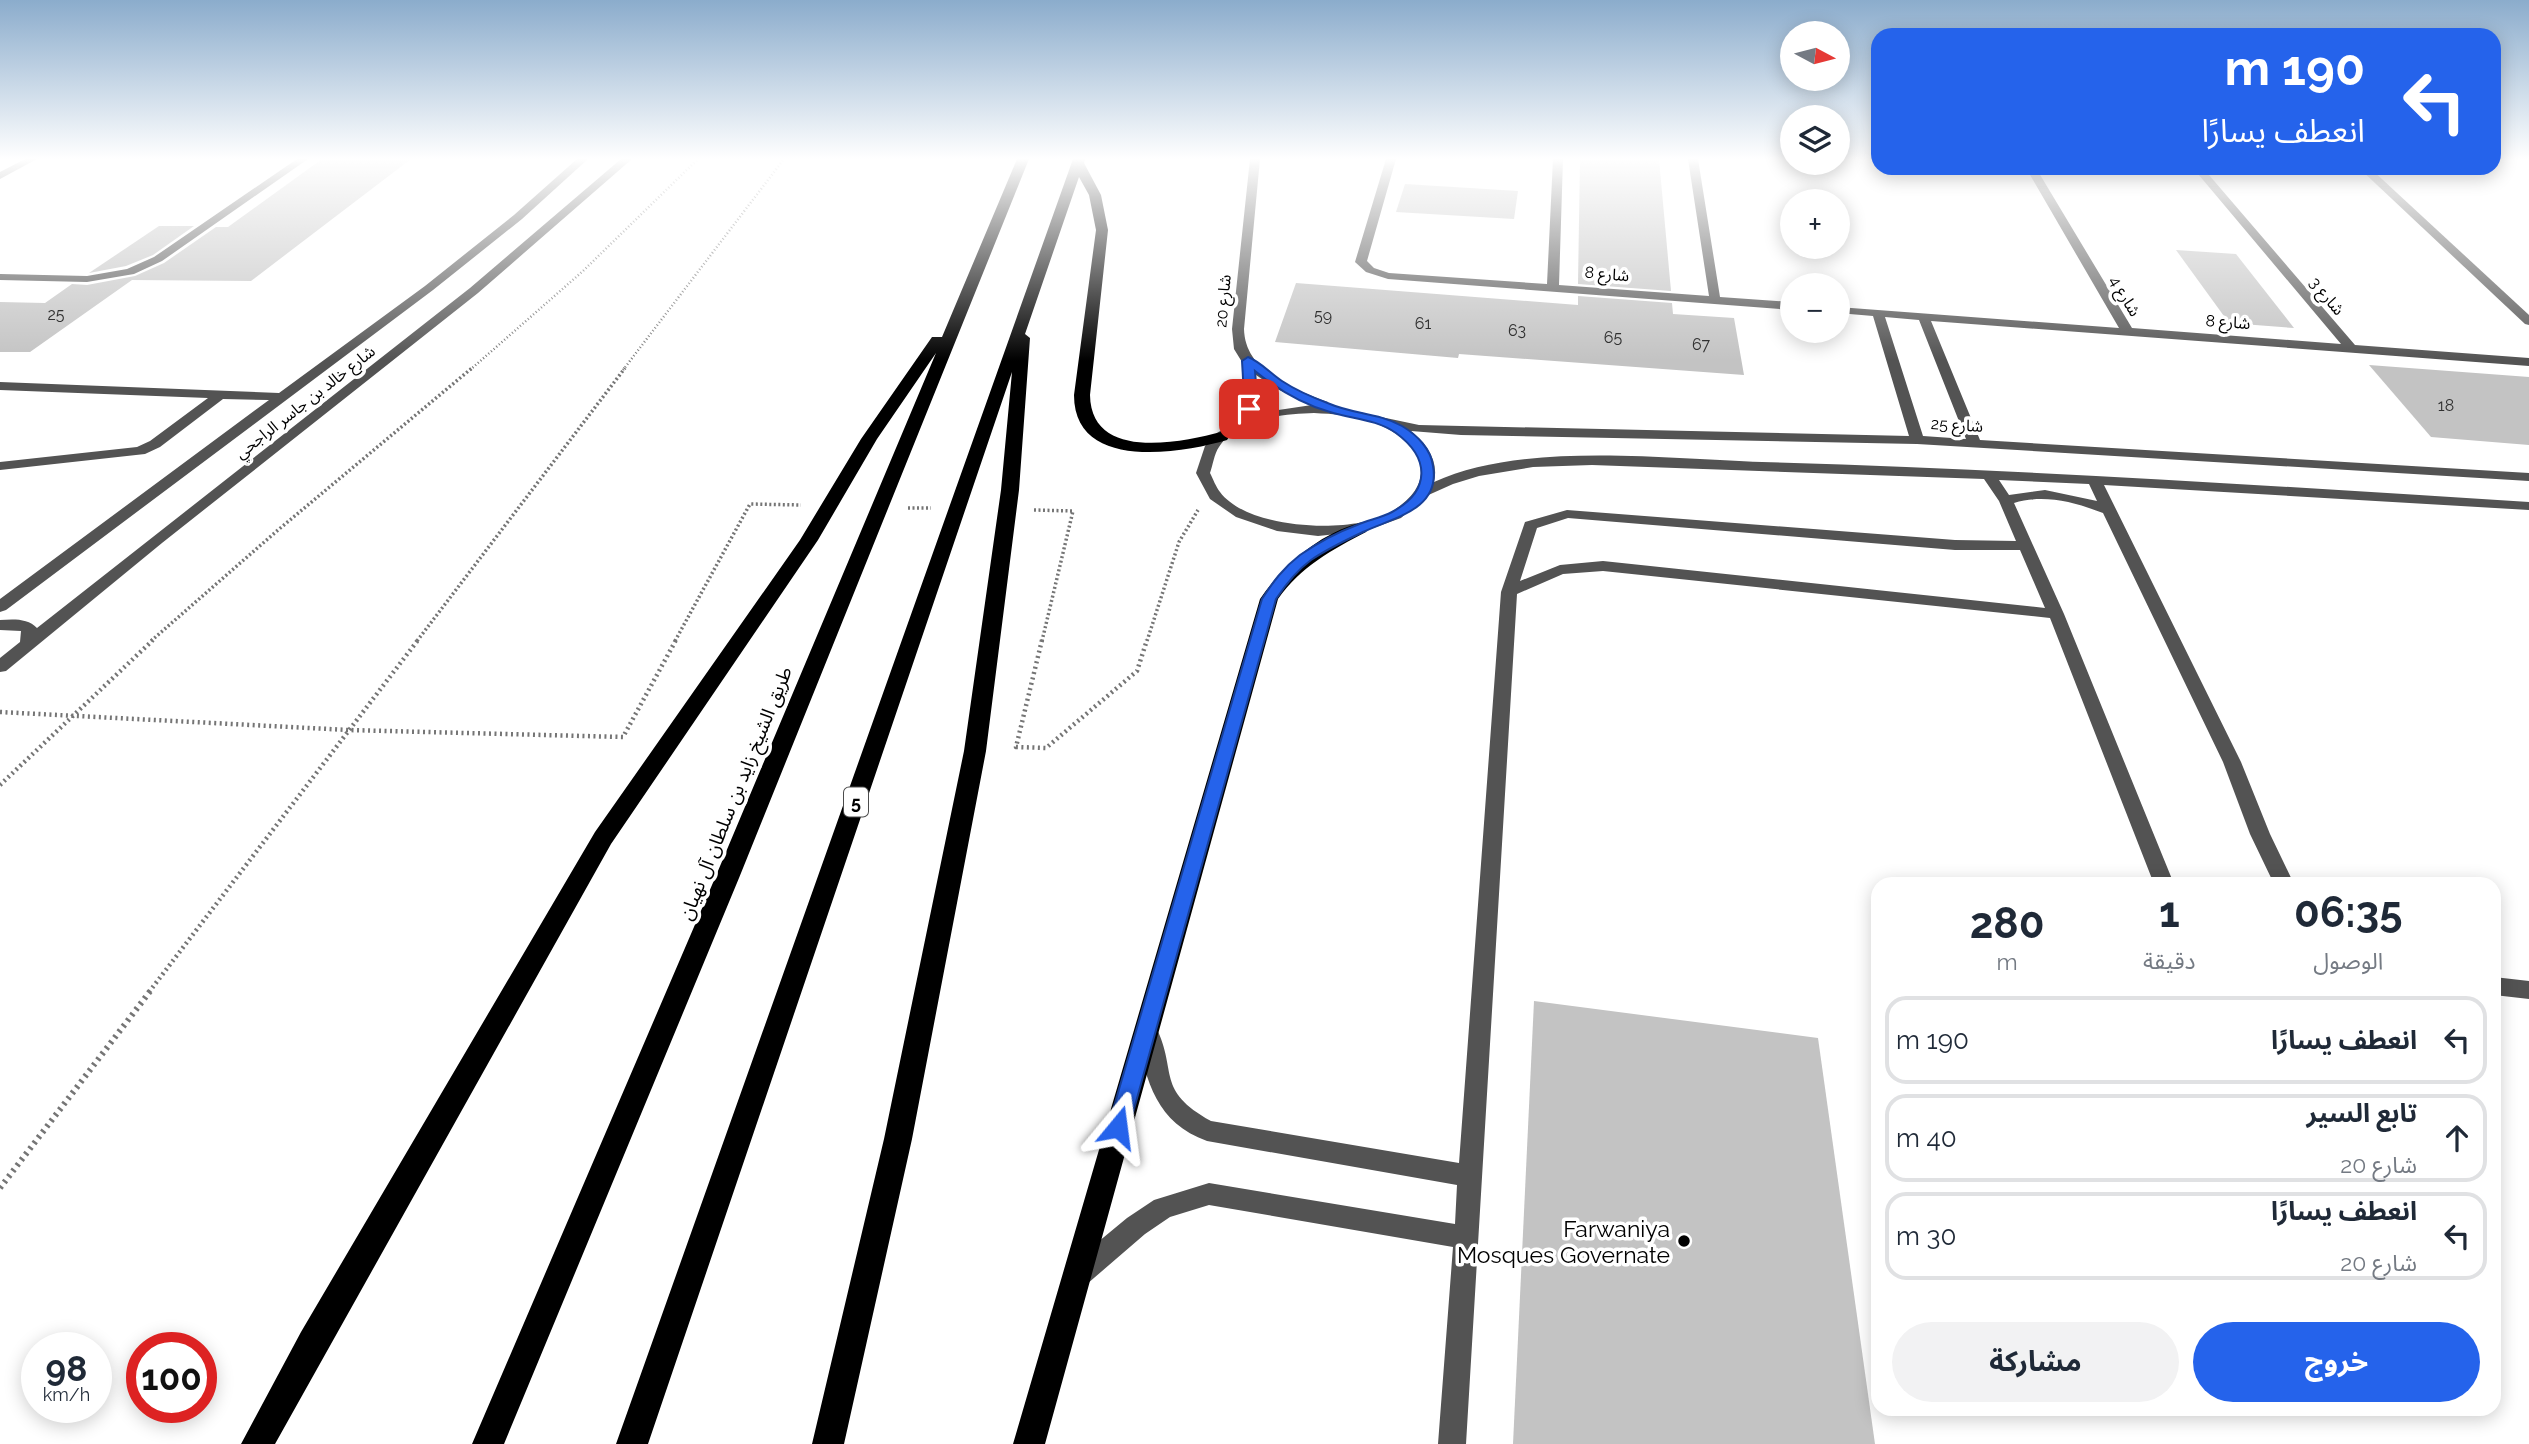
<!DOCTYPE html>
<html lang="ar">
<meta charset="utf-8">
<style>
body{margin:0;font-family:Raleway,"Noto Sans Arabic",sans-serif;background:#f2f2f3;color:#1f2937;direction:rtl;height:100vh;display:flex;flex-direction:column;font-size:26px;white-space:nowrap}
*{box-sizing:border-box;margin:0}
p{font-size:23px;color:#747a83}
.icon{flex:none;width:38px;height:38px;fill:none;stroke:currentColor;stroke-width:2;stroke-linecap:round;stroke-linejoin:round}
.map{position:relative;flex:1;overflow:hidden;direction:ltr}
.side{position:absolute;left:1871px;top:877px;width:630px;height:539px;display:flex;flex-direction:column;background:#fff;border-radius:21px;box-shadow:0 4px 18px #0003;direction:rtl}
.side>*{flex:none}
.banner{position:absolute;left:1871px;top:28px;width:630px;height:147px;border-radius:21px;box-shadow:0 4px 18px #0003;direction:rtl;background:#2563eb;color:#fff;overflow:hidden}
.needle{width:46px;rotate:97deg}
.buttons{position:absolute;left:1780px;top:21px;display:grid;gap:14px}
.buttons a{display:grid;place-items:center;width:70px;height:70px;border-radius:50%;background:#fff;box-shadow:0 4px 18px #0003;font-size:35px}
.speed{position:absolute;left:21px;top:1332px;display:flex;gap:14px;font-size:35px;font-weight:700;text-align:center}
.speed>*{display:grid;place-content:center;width:91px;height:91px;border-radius:50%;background:#fff;box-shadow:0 4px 18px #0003;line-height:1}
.speed small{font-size:18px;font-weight:400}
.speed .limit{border:10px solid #d22;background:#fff;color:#111}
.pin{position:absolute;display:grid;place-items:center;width:60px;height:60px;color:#fff;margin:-30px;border-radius:14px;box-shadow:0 4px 10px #0006}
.me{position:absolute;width:77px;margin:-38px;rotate:16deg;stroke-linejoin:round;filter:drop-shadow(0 0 5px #0008)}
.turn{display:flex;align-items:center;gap:24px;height:147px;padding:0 21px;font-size:32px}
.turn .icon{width:91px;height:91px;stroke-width:2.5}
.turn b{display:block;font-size:49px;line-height:60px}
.eta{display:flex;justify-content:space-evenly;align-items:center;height:119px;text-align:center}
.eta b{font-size:42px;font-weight:700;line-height:49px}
.cta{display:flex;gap:14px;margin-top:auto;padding:14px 21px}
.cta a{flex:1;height:80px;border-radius:42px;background:#2563eb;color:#fff;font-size:28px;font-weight:700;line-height:80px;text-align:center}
.cta a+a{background:#f2f2f3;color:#1f2937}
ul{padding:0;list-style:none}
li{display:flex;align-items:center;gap:21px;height:88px;margin:0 14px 10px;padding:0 7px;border:4px solid #e0e1e3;border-radius:21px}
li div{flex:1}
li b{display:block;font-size:26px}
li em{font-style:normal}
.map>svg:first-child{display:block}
.building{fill:#c3c3c3}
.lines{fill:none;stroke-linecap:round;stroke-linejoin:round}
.path-far3{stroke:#757575;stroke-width:2.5;stroke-dasharray:1 2.5;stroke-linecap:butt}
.path-far2{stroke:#757575;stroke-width:3.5;stroke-dasharray:2 2.5;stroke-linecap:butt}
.path-far1{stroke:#757575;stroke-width:4.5;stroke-dasharray:2 3.5;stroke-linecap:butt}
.path{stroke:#757575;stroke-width:6;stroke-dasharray:2.5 4.5;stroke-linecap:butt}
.minor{fill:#535353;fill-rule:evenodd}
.highway{fill:#000;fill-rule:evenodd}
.route{fill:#2563eb;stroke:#184099;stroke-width:2}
.poi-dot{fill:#000;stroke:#fff;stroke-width:2.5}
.labels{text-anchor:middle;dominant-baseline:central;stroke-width:7;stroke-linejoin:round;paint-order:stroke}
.far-street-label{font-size:16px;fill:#000;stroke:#fff}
.number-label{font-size:16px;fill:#313131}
.shield{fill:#fff;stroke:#4c4c4c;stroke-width:2}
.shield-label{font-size:18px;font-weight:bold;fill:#000}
.street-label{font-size:19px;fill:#000;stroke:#fff}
.near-poi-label{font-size:23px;fill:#000;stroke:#fff;text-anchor:end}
</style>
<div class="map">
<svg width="2529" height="1444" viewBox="0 0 2529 1444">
<rect width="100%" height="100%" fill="#fff"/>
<g class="building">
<polygon points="322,159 411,159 251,281 132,280 30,352 0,352 0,302 45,303 72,284 87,285 135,276 164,263 216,227 228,227"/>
<polygon points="1580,159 1659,159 1671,291 1578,284"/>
<polygon points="1405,184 1518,191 1514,219 1396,212"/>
<polygon points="159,226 194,226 153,255 126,266 89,273"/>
<polygon points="2176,250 2236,254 2294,328 2229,323"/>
<polygon points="1296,283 1578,305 1578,296 1672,303 1673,314 1734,318 1744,375 1459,354 1458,358 1275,342"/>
<polygon points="2369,365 2529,377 2529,445 2431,437"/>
<polygon points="1534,1001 1818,1038 1875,1444 1513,1444"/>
</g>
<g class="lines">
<g class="path-far3">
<polyline points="470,370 583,271 698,159"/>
<polyline points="623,370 784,159"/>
</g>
<g class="path-far2">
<polyline points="908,508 931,508"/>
<polyline points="1034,510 1073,511 1042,641"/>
<polyline points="151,641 278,530 472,368"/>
<polyline points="417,641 625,368"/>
<polyline points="675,641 750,504 801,505"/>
<polyline points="1147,641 1179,542 1198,510"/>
</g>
<g class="path-far1">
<polyline points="1042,640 1016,747 1046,748 1137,671 1147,640"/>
<polyline points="0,712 348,730 623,737 676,640"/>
<polyline points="0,785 153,640"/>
<polyline points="149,992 418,640"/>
</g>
<polyline class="path" points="0,1188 151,990"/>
<g class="minor">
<polygon points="25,159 37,159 0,179 0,172"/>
<polygon points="297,159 308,159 162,261 134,274 87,282 0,280 0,274 87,276 127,269 154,257"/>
<polygon points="577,159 588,159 522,219 433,290 6,610 0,612 0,599 269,400 223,399 160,447 145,454 0,470 0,462 137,447 150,441 208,398 0,390 0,382 279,393 425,286 514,215"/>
<path d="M621 159H632L478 293 162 543 6 671 0 672V658L20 642 21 631 0 630V620C13 619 28 618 37 628L470 288Z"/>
<path d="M1250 159H1260L1244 329C1245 372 1293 389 1328 402L1329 406 1419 425 1909 436 1873 316 1838 313V307L2119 328 2026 168H2036L2132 328 2341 344 2193 168H2203L2355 345 2529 358V366L1931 321 1980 440 2529 473V481L1917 444 1461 435 1411 431C1427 444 1439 461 1434 482 1522 441 1666 459 1762 462 2018 469 2273 486 2529 502V510L2104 485 2241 762 2270 834 2294 884H2274L2250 834 2223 762 2103 513C2074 502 2044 494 2014 503L2064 614 2174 884H2154L2050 618 1603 571 1563 574 1517 594 1466 1444H1438L1453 1247 1209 1205 1170 1217 1145 1234 1087 1284 1078 1287 1069 1284 1065 1275 1069 1266 1127 1218 1154 1200 1209 1183 1455 1224 1457 1185 1207 1141C1157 1123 1146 1082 1137 1034L1140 1027 1148 1025 1156 1027C1178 1072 1155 1090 1211 1121L1459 1163 1501 592 1525 522 1567 510 1955 540 2016 541 1999 501 1984 479 1592 465 1533 467 1479 476 1453 484 1424 497 1401 518 1365 531 1318 536 1277 531 1236 517 1210 499 1196 473 1205 446 1217 433 1236 421 1241 408 1243 393 1242 362 1234 349 1232 329ZM1885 317 1919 320 1966 439 1923 436ZM1256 375 1275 388 1312 405 1252 414 1256 401ZM1314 413C1333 414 1353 415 1372 422 1420 439 1444 480 1391 512 1353 535 1248 530 1220 492 1216 487 1213 479 1210 473 1213 465 1214 454 1219 447 1237 418 1284 414 1314 413ZM1999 480 2089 484 2097 501 2045 490 2009 495ZM1568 518 1955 550H2020L2045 608 1603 561 1560 565 1520 581 1537 528Z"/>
<polygon points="1386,159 1396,159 1367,261 1374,268 1389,273 1547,284 1553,159 1563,159 1559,285 1709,296 1688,159 1698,159 1720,297 1792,302 1792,310 1388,279 1366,272 1355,262"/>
<polygon points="2359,168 2370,168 2529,315 2529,325 2525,324"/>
<polygon points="2494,977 2529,981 2529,999 2494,995"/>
</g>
<g class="highway">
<polygon points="1017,159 1029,159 739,878 504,1444 472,1444 715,878 936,353 877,439 818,540 611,844 275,1444 241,1444 301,1332 595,832 800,540 861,439 932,337 942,337"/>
<path d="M1073 159H1085L1084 163 1101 195 1108 230 1090 395C1091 461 1179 443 1221 432L1229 437 1227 440C1179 454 1074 471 1074 395L1096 230 1089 195 1079 177 1025 334 1030 338 1019 490 986 751 912 1139 844 1444H812L884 1139 964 751 1001 490 1012 372 648 1444H616Z"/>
<path d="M1360 523 1369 528 1366 532C1333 549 1300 567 1278 599L1045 1444H1013L1260 599C1282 566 1320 533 1360 523Z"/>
</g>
</g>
<linearGradient id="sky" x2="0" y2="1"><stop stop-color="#8baccc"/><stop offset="0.44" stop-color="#fff"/><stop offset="1" stop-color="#fff" stop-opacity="0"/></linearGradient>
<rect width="2529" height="361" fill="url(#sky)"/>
<path class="route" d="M1248 357C1261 362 1271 374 1282 381 1297 391 1314 398 1330 404 1353 414 1379 413 1402 426 1417 435 1431 449 1433 466 1441 510 1392 518 1363 532 1346 540 1327 549 1311 560 1296 571 1286 584 1276 599L1129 1127 1126 1134 1118 1137 1111 1134 1108 1127 1262 599C1273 582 1283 568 1300 555 1316 544 1338 532 1357 525 1368 520 1381 518 1392 512 1431 491 1430 458 1396 433 1376 419 1352 419 1330 412 1302 404 1277 389 1255 371L1257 395 1255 409 1245 412 1242 361Z"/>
<circle class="poi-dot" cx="1684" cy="1241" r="7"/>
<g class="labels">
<g class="far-street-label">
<text transform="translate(1607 274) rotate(5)">شارع 8</text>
<text transform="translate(2125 296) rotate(59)">شارع 4</text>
<text transform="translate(2327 296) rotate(50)">شارع 3</text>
<text transform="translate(1223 301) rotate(-85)">شارع 20</text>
<text transform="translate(2228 322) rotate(4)">شارع 8</text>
<text transform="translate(305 402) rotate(-38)">شارع خالد بن جاسر الراجحي</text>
<text transform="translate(1957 425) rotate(3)">شارع 25</text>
</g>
<g class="number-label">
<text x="56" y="314">25</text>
<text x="1323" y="315">59</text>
<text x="1423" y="323">61</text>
<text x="1517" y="330">63</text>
<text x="1613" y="337">65</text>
<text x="1701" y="344">67</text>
<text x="2446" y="405">18</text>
</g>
<rect class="shield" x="844" y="787.5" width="24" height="29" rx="5"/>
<g class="shield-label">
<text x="856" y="802">5</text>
</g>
<g class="street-label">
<text transform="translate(735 793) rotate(-68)">طريق الشيخ زايد بن سلطان آل نهيان</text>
</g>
<g class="near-poi-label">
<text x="1670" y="1228">Farwaniya<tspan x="1670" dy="26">Mosques Governate</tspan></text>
</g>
</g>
</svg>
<div class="buttons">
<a><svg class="needle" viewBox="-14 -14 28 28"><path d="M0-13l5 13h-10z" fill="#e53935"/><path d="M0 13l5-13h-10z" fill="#747a83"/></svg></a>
<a><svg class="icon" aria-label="layers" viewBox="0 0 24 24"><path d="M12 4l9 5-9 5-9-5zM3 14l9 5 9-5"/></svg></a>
<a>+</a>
<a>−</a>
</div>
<div class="speed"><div>98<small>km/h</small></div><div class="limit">100</div></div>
<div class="pin" style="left:1249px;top:409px;background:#d93025"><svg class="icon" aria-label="arrive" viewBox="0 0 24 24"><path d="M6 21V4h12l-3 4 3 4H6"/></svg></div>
<svg class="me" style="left:1118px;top:1127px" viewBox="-20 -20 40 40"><path d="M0-17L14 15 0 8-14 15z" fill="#2563eb" stroke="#fff" stroke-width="4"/></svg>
<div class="banner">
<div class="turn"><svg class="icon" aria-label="left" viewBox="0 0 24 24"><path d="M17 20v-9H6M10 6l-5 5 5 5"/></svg><div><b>190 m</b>انعطف يسارًا</div></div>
</div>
<section class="side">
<div class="eta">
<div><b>06:35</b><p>الوصول</p></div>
<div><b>1</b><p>دقيقة</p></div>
<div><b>280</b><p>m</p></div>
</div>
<ul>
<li><svg class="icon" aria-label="left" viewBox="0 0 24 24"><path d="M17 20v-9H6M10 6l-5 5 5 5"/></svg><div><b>انعطف يسارًا</b></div><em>190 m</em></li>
<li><svg class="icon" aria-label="ahead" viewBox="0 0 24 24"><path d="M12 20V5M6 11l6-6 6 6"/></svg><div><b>تابع السير</b><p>شارع 20</p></div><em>40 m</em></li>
<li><svg class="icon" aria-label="left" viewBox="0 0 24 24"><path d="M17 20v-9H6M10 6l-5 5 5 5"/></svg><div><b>انعطف يسارًا</b><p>شارع 20</p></div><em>30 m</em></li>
</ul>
<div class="cta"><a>خروج</a><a>مشاركة</a></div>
</section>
</div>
